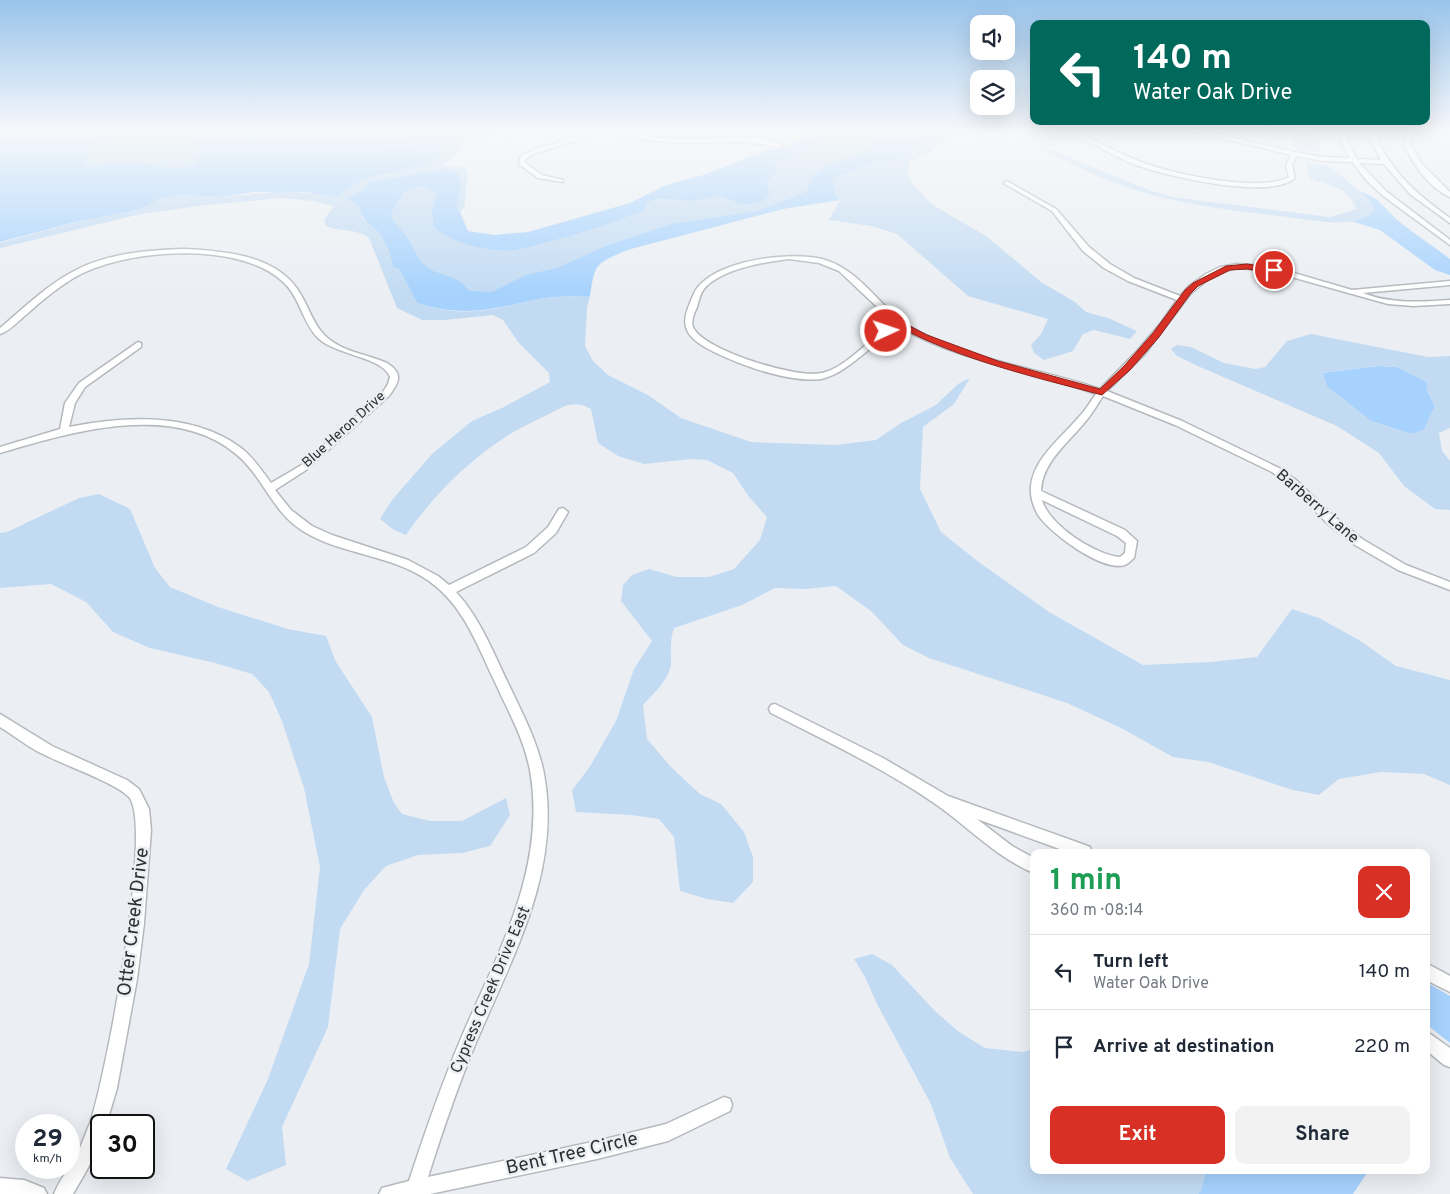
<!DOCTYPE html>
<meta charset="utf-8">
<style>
body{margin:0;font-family:Overpass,sans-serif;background:#f2f2f3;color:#1f2937;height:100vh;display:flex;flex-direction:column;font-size:19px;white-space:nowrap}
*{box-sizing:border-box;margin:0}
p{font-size:16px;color:#747a83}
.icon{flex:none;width:28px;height:28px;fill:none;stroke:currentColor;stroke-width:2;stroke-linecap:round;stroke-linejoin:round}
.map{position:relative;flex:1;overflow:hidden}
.panel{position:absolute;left:1030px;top:849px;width:400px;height:325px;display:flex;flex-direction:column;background:#fff;border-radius:10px;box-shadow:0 5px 20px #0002}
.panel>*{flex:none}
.guide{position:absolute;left:1030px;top:20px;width:400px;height:105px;border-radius:10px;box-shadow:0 5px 20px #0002;background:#00695c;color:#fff;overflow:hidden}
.fabs{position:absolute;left:970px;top:15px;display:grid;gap:10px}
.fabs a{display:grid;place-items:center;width:45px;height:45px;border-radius:10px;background:#fff;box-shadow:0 5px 20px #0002;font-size:25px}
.speed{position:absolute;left:15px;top:1114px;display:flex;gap:10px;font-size:25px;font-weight:700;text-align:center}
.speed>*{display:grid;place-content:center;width:65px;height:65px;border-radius:50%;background:#fff;box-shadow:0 5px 20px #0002;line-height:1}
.speed small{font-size:12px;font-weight:400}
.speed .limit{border:2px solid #111;border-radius:8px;background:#fff;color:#111}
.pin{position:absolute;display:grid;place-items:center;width:42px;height:42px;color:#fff;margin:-21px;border:2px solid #fff;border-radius:50%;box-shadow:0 1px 5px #0007}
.me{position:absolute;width:55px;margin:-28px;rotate:87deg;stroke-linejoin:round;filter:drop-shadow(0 0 4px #0008)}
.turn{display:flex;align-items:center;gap:18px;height:105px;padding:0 20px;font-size:22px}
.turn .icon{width:65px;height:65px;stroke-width:2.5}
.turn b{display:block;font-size:35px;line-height:42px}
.round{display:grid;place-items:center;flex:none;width:52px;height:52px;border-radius:10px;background:#f2f2f3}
.head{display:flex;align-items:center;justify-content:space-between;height:85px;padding:0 20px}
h1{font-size:30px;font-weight:700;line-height:38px;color:#1e9e55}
.primary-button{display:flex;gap:10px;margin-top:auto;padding:10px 20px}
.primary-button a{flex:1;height:58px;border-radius:10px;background:#d93025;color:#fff;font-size:20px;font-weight:700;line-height:58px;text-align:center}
.primary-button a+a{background:#f2f2f3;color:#1f2937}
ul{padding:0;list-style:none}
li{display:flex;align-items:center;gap:15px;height:75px;padding:0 20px;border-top:1px solid #e0e1e3}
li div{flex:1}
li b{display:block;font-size:19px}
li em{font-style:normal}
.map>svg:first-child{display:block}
.green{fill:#a6d2fd}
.water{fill:#c2dbf3;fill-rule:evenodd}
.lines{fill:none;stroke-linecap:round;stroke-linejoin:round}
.minor-casing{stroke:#b5b8bc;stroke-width:3}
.minor{fill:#fff;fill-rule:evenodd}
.route{fill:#d93025;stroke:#8d1f18}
.labels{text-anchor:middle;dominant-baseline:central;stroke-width:5;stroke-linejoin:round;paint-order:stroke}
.far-street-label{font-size:14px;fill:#2d2f30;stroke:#ebeff3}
.street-label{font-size:16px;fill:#2d2f30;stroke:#ebeff3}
.near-street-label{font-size:19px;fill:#2d2f30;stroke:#ebeff3}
</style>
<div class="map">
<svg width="1450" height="1194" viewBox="0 0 1450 1194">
<rect width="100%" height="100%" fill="#ebeff3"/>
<g class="green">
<path d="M0 129H518L469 140 445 164 446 166 465 168 467 173 464 207 460 212 468 231 494 235 528 232 630 203 666 185 703 175 767 150 785 147 813 129H946L935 139 911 153 894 160 865 165 833 179 834 191 840 200 783 209 627 250C596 264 595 262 590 296 574 296 556 296 539 299 492 309 466 318 417 303L399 269 393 267C390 255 386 242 378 232 373 226 364 223 362 214L321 195 307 192H254L221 197 179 195 159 199 146 207 125 213 79 221 0 242Z"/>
<path d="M1357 190C1379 198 1379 202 1394 217 1411 232 1432 245 1450 259V275L1435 270 1380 230 1351 221 1370 215 1368 199Z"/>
<polygon points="1378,366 1397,367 1427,382 1428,392 1435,406 1424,430 1411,434 1371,421 1326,386 1322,373"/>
<polygon points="1426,982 1450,996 1450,1043 1426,1024"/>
<polygon points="1206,1170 1369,1170 1353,1194 1198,1194 1201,1190"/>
</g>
<g class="water">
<path d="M137 129H240C223 130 207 132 192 142L193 148 203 151 194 160 198 163C175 175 142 160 117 162 105 163 95 169 82 166L96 145 117 135Z"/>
<path d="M498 129H518L469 140 445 164 446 166 465 168 467 173 464 207 460 212 456 208C459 197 464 182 457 172L446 169 369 182 363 190 348 199 359 206 363 219 379 232 390 253 393 267 399 269 417 303C465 319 492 309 539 299 556 296 574 296 590 296L587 307 585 346 593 361 608 375 648 395 681 418 751 442 836 445 876 440 901 423 936 405 958 384 970 378 954 404 923 427 920 489 941 532 980 563 1049 612 1143 665 1211 662 1257 657 1292 609 1319 618 1359 640 1396 666 1450 680V785L1424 774 1381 772 1339 779 1319 795 1293 790 1208 762 1173 757 1121 728 1067 703 929 658 903 645 871 611 836 586 805 589 775 588 742 605 674 628C670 640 671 650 671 663 670 679 653 694 643 705L647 739 672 768 700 794 721 804 744 832 753 857V882L733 903 707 899 680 891 674 837 659 819 631 815 576 812 572 790 589 768 616 721 634 669 652 641 621 601 623 585 632 575 649 569 677 577H709L734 569 760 540 767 517 749 497 733 473 707 460 691 459 644 464 618 456 598 443 591 409C573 398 561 408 545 416 531 423 517 429 504 438 466 463 432 497 406 535L394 530 380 519 392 500 432 454 472 421 502 408 550 382 549 373 518 342 503 320 493 315 445 320H422L397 308 369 238C356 228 340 232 326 226L324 220 334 206 313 201 282 198 206 205 141 214 0 248V243L80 221 125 213 146 207 159 199 179 195 221 197 285 191 337 196 365 178 427 165 453 143 441 142 349 149 436 141Z"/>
<path d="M840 129H910L898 135 871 142 867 152 862 155 828 164 813 176 806 192 799 195 758 211 671 224 606 246 557 268 526 275 492 292 469 291C455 272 440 278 426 266 416 258 413 246 406 236 402 230 396 224 391 218V213L404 192 409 189 423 186 435 192 436 196 432 212 434 227C453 244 488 252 514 250 528 248 541 243 555 240 585 232 614 222 643 211L648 202 660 198 692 201 719 196 742 204H752L763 201 770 195 766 182 776 173 775 161 800 155Z"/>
<polygon points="946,129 968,129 972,132 972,134 948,137 929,153 910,161 907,173 912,183 931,204 986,236 1041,282 1075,302 1086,312 1108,318 1137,331 1130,339 1094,330 1083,334 1073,351 1044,360 1034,353 1031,345 1041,334 1048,319 968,296 897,234 872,226 829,220 840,200 834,191 833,179 865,165 894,160 911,153 935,139"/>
<polygon points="1272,129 1316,129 1322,140 1317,147 1322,152 1296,150 1297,148 1291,146 1295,139 1286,133"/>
<path d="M1041 146 1149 190 1172 197 1330 217 1356 209C1349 187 1330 185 1310 179L1306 162 1327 166 1335 170 1368 199 1375 209C1358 231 1312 220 1288 217 1229 210 1179 205 1123 186 1094 176 1067 161 1039 148Z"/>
<path d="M1311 334 1428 357 1450 356V428L1439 433 1442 451 1450 461V510L1435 509 1404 486 1379 453 1337 426 1200 367 1177 356 1171 349 1177 345 1191 347 1224 363 1255 369 1265 367 1287 341ZM1378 366 1397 367 1426 382 1428 392 1435 406 1424 430 1411 434 1371 421 1327 386 1323 373Z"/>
<polygon points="99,494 130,509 155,568 170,587 218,607 288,629 326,636 336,662 372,717 384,777 394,803 402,814 430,821 462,821 506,798 510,815 490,846 462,853 418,855 386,866 364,890 340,929 328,1027 282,1127 286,1165 247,1181 226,1169 268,1079 309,964 320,867 304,788 282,721 269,692 252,674 215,663 150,648 113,632 86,602 51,584 0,588 0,533 7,532 79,498"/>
<polygon points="872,954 892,965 935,1011 959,1032 985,1048 1023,1052 1034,1049 1034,1170 1206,1170 1201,1191 1198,1194 973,1194 950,1158 931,1104 877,1004 865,977 854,959"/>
</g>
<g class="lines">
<defs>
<g id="minor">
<path d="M587 129C616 129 643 137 672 139 702 141 758 130 783 146L780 148C748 139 718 144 685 143 664 142 644 140 624 136 614 134 602 134 594 129 575 147 547 145 525 159V163L542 175 563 180V182L538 178 519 164 520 157C541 143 567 144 587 129Z"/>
<path d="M1064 129H1072C1095 140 1117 153 1141 162 1172 174 1260 193 1289 177L1286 165 1291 155 1185 129H1196L1295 152 1322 157 1350 158 1344 147 1338 129H1344L1350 147 1357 159 1381 160 1373 144 1368 129H1374C1387 169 1416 194 1450 218V223L1410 194 1384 164 1359 163 1387 192 1450 240V245L1382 195 1367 181 1352 162 1322 161 1297 156 1292 165 1295 178C1270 200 1170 177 1139 166 1121 160 1105 150 1088 141 1080 137 1071 134 1064 129Z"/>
<path d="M1423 129H1450V133H1421L1409 141 1421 163 1450 192V197C1429 188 1411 162 1403 141L1412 132Z"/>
<path d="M1007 181 1056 209 1089 247 1110 264 1134 278 1180 296 1189 286 1206 274 1220 267 1237 264 1270 266 1352 290 1450 281V285L1363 293C1390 304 1421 302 1450 300V304L1413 306 1388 304 1270 271 1237 268 1225 271 1207 280 1191 293 1144 355 1107 391 1182 421 1279 468 1296 480 1336 518 1362 539 1406 565 1450 582V590L1398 570 1355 545 1328 524 1289 485 1272 472 1175 425 1103 396C1097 405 1092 414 1085 422 1068 443 1042 462 1041 491L1125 530 1137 541 1134 558C1131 560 1128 564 1125 565 1102 572 1050 533 1038 515 1033 506 1030 496 1031 486 1034 458 1061 438 1078 418 1085 411 1090 402 1096 394 1030 370 961 362 899 327 879 338 864 356 845 368 838 373 829 377 821 379 789 383 740 365 712 351 693 341 679 331 688 308 691 301 693 293 698 287 720 260 789 251 822 259 856 268 875 299 901 321 907 326 916 330 924 334 979 362 1042 369 1100 389L1137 351 1160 324 1177 300 1128 281 1104 268 1083 251 1052 211 1005 184 1004 183ZM789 259 819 263 839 271 894 323C869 337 850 366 822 373 797 379 707 351 694 329 690 322 694 314 697 307 699 301 700 294 704 289 721 269 764 262 789 259ZM1042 500 1117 536 1126 543 1125 553 1120 557C1095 555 1049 525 1042 500Z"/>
<path d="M184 249C225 251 279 255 301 295 310 310 315 329 330 340 345 352 369 355 387 363 404 374 399 382 389 396L306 470 275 490 291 510 312 526 332 535 408 560 438 576 449 585 526 547 548 527 559 509 563 508 568 512 556 533 534 553 456 592C480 618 493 652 508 683 522 713 538 742 544 774 562 872 511 959 475 1045 457 1088 442 1133 428 1177L597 1141 666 1124 724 1097 730 1099 732 1105 730 1111 668 1141 597 1159 430 1194H379L382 1188 409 1181C425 1132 442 1083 462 1036 498 952 545 871 531 776 526 742 508 711 494 680 477 644 463 605 429 581 391 554 341 555 303 531 272 512 263 476 236 454 173 401 70 432 0 453V447L60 429 65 403 79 383 138 342 141 343V347L85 387 75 403 69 427C125 416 193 412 241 448 253 457 262 471 271 483L300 466 383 392 388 384 390 377C383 357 335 355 318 338 302 322 300 296 282 281 238 240 120 249 72 279 56 289 41 301 27 314 19 320 10 331 0 334V328C25 307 50 282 80 268 112 253 149 250 184 249Z"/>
<path d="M775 704 883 758 948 796 1085 845 1090 847 1092 852H1068L977 819 1012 846 1034 858V873C995 857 968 826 934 803 883 768 826 741 771 713L769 709 771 705Z"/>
<path d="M0 714 52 746 127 780 139 789 149 809 151 830 144 923 137 979 117 1088 106 1125H101C101 1150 85 1173 73 1194H54C59 1181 68 1170 75 1158 81 1147 85 1135 90 1123 105 1080 154 826 129 797 116 783 64 765 45 755 29 748 15 736 0 727Z"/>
<polygon points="1426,963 1450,976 1450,992 1426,980"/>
<polygon points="1426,1031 1450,1048 1450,1067 1444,1065 1426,1050"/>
<polygon points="0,1178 24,1180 44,1188 47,1194 0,1194"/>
</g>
</defs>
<use href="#minor" class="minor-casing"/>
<use href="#minor" class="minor"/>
</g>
<linearGradient id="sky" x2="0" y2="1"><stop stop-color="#99c4ec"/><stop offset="0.44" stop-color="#f6f8fa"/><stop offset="1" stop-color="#f6f8fa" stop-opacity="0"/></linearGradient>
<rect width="1450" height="296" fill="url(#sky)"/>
<path class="route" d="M1247 264 1274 268 1278 270 1274 273 1247 269 1230 270 1198 286 1191 293 1159 337 1130 370 1102 395C1034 377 962 360 899 327L886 333 882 331 897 322H902L927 335 998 361 1100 389 1124 366 1153 333 1185 290 1193 283 1226 266Z"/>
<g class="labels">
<g class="far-street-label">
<text transform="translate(344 430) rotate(-42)">Blue Heron Drive</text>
</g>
<g class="street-label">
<text transform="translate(1317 507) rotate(41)">Barberry Lane</text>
<text transform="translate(491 990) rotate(-67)">Cypress Creek Drive East</text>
</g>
<g class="near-street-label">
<text transform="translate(134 922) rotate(-83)">Otter Creek Drive</text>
<text transform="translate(572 1154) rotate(-13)">Bent Tree Circle</text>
</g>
</g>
</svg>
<div class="fabs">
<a><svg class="icon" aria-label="sound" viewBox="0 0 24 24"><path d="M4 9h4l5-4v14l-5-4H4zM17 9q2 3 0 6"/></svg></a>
<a><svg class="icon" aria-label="layers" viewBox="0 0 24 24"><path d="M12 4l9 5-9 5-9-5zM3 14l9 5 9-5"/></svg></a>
</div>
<div class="speed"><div>29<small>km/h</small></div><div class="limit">30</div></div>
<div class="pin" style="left:1274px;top:270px;background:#d93025"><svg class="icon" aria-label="arrive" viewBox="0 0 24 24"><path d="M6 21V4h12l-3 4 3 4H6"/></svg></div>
<svg class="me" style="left:886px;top:331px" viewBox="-20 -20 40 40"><circle r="17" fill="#d93025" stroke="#fff" stroke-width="3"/><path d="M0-11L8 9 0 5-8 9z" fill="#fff"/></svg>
<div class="guide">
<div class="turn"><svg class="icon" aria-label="left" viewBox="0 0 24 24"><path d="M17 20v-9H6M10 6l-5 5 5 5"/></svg><div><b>140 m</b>Water Oak Drive</div></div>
</div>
<section class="panel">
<div class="head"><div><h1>1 min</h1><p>360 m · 08:14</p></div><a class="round" style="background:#d93025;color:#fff"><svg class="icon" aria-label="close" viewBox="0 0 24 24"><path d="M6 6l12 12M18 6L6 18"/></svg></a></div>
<ul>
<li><svg class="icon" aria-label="left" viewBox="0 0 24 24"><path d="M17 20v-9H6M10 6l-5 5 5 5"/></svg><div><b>Turn left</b><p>Water Oak Drive</p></div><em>140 m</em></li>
<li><svg class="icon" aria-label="arrive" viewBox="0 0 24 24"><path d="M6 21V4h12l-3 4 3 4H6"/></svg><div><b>Arrive at destination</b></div><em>220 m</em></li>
</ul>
<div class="primary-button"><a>Exit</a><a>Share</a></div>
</section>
</div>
